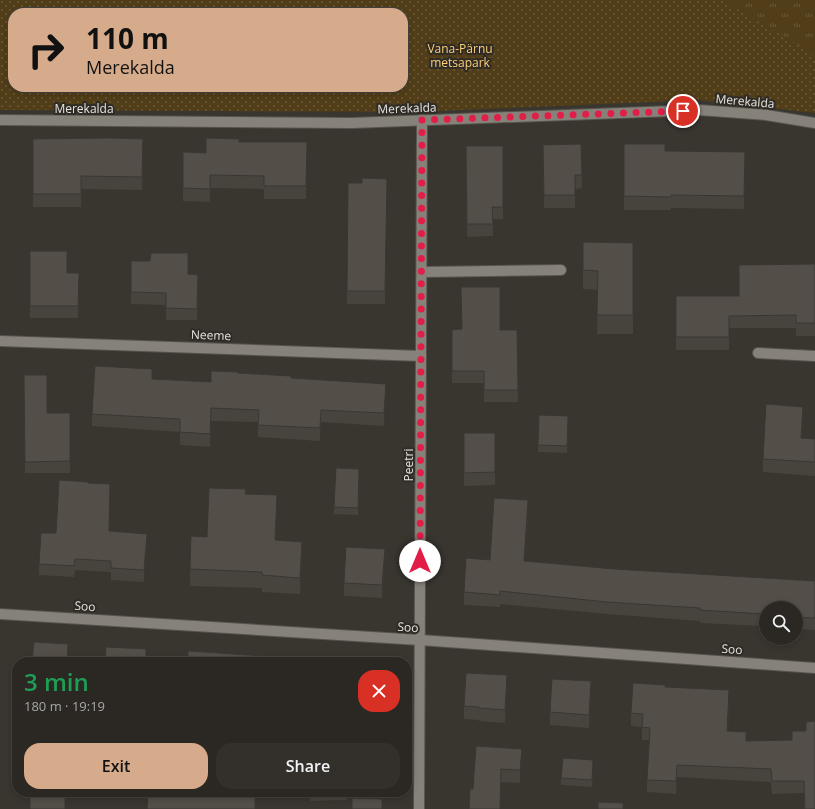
<!DOCTYPE html>
<meta charset="utf-8">
<style>
body{margin:0;font-family:"Open Sans",sans-serif;background:#33302b;color:#f1f3f6;height:100vh;display:flex;flex-direction:column;font-size:15px;white-space:nowrap}
*{box-sizing:border-box;margin:0}
p{font-size:13px;color:#a6a6a6}
.icon{flex:none;width:22px;height:22px;fill:none;stroke:currentColor;stroke-width:2;stroke-linecap:round;stroke-linejoin:round}
.map{position:relative;flex:1;overflow:hidden}
.sheet{position:absolute;left:12px;top:657px;width:400px;height:140px;display:flex;flex-direction:column;background:#2b2823;border-radius:16px;box-shadow:0 2px 6px #0003,0 0 0 1px #474441}
.sheet>*{flex:none}
.banner{position:absolute;left:8px;top:8px;width:400px;height:84px;border-radius:16px;box-shadow:0 2px 6px #0003,0 0 0 1px #474441;background:#d6ab8b;color:#111;overflow:hidden}
.tools{position:absolute;left:759px;top:601px;display:grid;gap:8px}
.tools a{display:grid;place-items:center;width:44px;height:44px;border-radius:50%;background:#2b2823;box-shadow:0 2px 6px #0003,0 0 0 1px #474441;font-size:20px}
.pin{position:absolute;display:grid;place-items:center;width:34px;height:34px;color:#fff;margin:-17px;border:2px solid #fff;border-radius:50%;box-shadow:0 1px 4px #0007}
.me{position:absolute;width:44px;margin:-22px;rotate:0deg;stroke-linejoin:round;filter:drop-shadow(0 0 3px #0008)}
.turn{display:flex;align-items:center;gap:14px;height:84px;padding:0 12px;font-size:18px}
.turn .icon{width:52px;height:52px;stroke-width:2.5}
.turn b{display:block;font-size:28px;line-height:34px}
.round{display:grid;place-items:center;flex:none;width:42px;height:42px;border-radius:16px;background:#33302b}
.overview{display:flex;align-items:center;justify-content:space-between;height:68px;padding:0 12px}
h1{font-size:24px;font-weight:600;line-height:30px;color:#1e9e55}
.cta{display:flex;gap:8px;margin-top:auto;padding:8px 12px}
.cta a{flex:1;height:46px;border-radius:16px;background:#d6ab8b;color:#111;font-size:16px;font-weight:600;line-height:46px;text-align:center}
.cta a+a{background:#33302b;color:#f1f3f6}
.map>svg:first-child{display:block}
.grass{fill:url(#grass-tufts)}
.park{fill:url(#park-dots);fill-rule:evenodd}
.lines{fill:none;stroke-linecap:round;stroke-linejoin:round}
.service-casing{stroke:#57544f;stroke-width:12}
.minor-casing{stroke:#57544f;stroke-width:12}
.service{stroke:#86827a;stroke-width:10}
.minor{stroke:#86827a;stroke-width:10}
.wall{fill:#47443e}
.shaded-wall{fill:#3a3732}
.building{fill:#534f48;stroke:#3a3732}
.route{stroke:#e11d48;stroke-width:7;stroke-dasharray:0 12.6}
.labels{text-anchor:middle;dominant-baseline:central;stroke-width:4;stroke-linejoin:round;paint-order:stroke}
.park-label{font-size:12px;fill:#fdcd77;stroke:#2f2b25}
.street-label{font-size:12px;fill:#e6e3df;stroke:#2f2b25}
</style>
<div class="map">
<svg width="815" height="809" viewBox="0 0 815 809">
<defs>
<pattern id="grass-tufts" width="24" height="20" patternUnits="userSpaceOnUse"><rect width="24" height="20" fill="#513d17"/><path d="M3 7l-1-3M5 7V3M7 7l1-3M15 17l-1-3M17 17v-4M19 17l1-3" fill="none" stroke="#6a5938"/></pattern>
<pattern id="park-dots" width="8" height="8" patternUnits="userSpaceOnUse"><rect width="8" height="8" fill="#513d17"/><path d="M2 2h.1M6 6h.1" fill="none" stroke="#6a5938" stroke-width="1.8" stroke-linecap="round"/></pattern>
</defs>
<rect width="100%" height="100%" fill="#39352f"/>
<polygon class="grass" points="722,0 815,0 815,61 809,51"/>
<path class="park" d="M0 0H722L809 51 815 61V113L698 100 413 112 0 110ZM13 13H403V87H13Z"/>
<g class="lines">
<defs>
<g id="service">
<polyline points="422,272 561,270"/>
<polyline points="758,353 815,356"/>
</g>
<g id="minor">
<polyline points="0,120 352,123 699,110 766,115 815,123"/>
<polyline points="0,341 421,356"/>
<polyline points="0,614 420,640 815,668"/>
<polyline points="419,809 422,120"/>
</g>
</defs>
<use href="#service" class="service-casing"/>
<use href="#minor" class="minor-casing"/>
<use href="#service" class="service"/>
<use href="#minor" class="minor"/>
</g>
<g class="wall">
<polygon points="33,139 143,152 142,190 81,189 81,207 33,207"/>
<polygon points="239,142 307,142 306,199 264,199 264,189 210,188 210,202 183,201 183,152 206,153"/>
<polygon points="581,144 582,188 575,189 575,208 544,208 543,158"/>
<polygon points="624,144 665,151 745,152 744,209 671,208 671,210 624,210"/>
<polygon points="466,146 503,146 503,219 493,219 493,236 467,237"/>
<polygon points="387,179 385,304 347,304 347,291"/>
<polygon points="583,242 633,243 633,334 597,334 598,290 583,289"/>
<polygon points="30,251 67,273 79,273 78,318 30,318"/>
<polygon points="131,261 188,274 198,275 197,320 166,320 166,305 131,304"/>
<polygon points="815,264 815,336 796,336 796,328 729,328 729,350 676,350 676,296 739,296"/>
<polygon points="452,330 517,330 518,402 484,402 484,383 452,383"/>
<polygon points="238,373 291,378 386,397 384,426 321,422 320,441 258,437 258,422 211,421 210,447 180,445 180,432 92,426 92,414 152,379 211,382"/>
<polygon points="24,375 47,413 70,413 70,473 25,473"/>
<polygon points="568,416 567,453 538,452 538,445"/>
<polygon points="803,420 802,438 815,439 815,476 763,472 763,459"/>
<polygon points="464,433 495,472 495,485 464,486"/>
<polygon points="359,476 358,515 334,514 334,507"/>
<polygon points="88,483 110,496 109,531 147,546 144,582 111,580 111,572 75,570 74,577 39,575 39,564 56,533"/>
<polygon points="246,494 277,512 276,540 302,559 300,594 262,592 262,588 190,586 190,569 207,537"/>
<polygon points="528,513 525,561 614,569 815,581 815,630 796,629 796,608 766,608 766,633 763,633 763,626 700,623 700,621 607,614 500,604 500,607 464,605 464,592 490,560"/>
<polygon points="385,563 382,598 344,596 344,583"/>
<polygon points="665,687 729,703 728,731 746,741 792,740 815,809 804,809 804,793 772,794 771,782 677,777 676,794 647,792 647,780 650,740 642,740 642,727 631,726 631,713"/>
<polygon points="507,688 505,723 479,721 479,720 464,719 464,706"/>
<polygon points="591,694 589,728 550,725 550,712"/>
<polygon points="476,746 522,762 520,783 501,782 473,789"/>
<polygon points="593,767 592,787 561,785 561,778"/>
<polygon points="67,792 256,792 255,809 147,797"/>
<polygon points="310,792 347,792 347,800 310,801"/>
</g>
<g class="shaded-wall">
<polygon points="386,384 386,397 384,426 384,413"/>
<polygon points="803,407 803,420 801,451 801,438"/>
<polygon points="211,408 211,421 210,447 210,434"/>
<polygon points="321,410 321,422 320,441 320,428"/>
<polygon points="277,495 277,512 275,557 275,540"/>
<polygon points="528,500 528,513 524,574 524,561"/>
<polygon points="147,534 147,546 144,582 144,570"/>
<polygon points="302,542 302,559 300,594 300,578"/>
<polygon points="385,549 385,563 382,598 382,585"/>
<polygon points="68,644 68,662 67,662"/>
<polygon points="507,675 507,688 505,723 505,710"/>
<polygon points="591,681 591,694 589,728 589,715"/>
<polygon points="729,690 729,703 727,744 727,731"/>
<polygon points="522,749 522,762 520,783 520,770"/>
<polygon points="677,765 677,777 676,794 676,781"/>
</g>
<g class="building">
<polygon points="110,138 143,139 142,177 81,176 81,194 33,194 33,139"/>
<polygon points="206,138 239,139 239,142 307,142 306,186 264,186 264,176 210,175 210,189 183,188 183,152 206,153"/>
<polygon points="581,144 582,175 575,175 575,195 544,195 543,145"/>
<polygon points="624,144 665,144 665,151 745,152 744,196 671,195 671,197 624,196"/>
<polygon points="466,146 503,146 503,207 492,207 493,224 467,224"/>
<polygon points="362,178 387,179 385,291 347,291 348,183 362,183"/>
<polygon points="583,242 633,243 633,315 597,315 598,271 583,270"/>
<polygon points="30,251 67,251 67,273 79,273 78,306 30,306"/>
<polygon points="151,253 188,253 188,274 198,275 197,309 166,308 166,293 131,292 131,261 150,261"/>
<polygon points="815,264 815,323 796,323 796,315 729,316 729,337 676,337 676,296 739,296 739,265"/>
<polygon points="461,287 500,287 500,330 517,330 518,390 484,390 484,371 452,371 452,330 462,329"/>
<polygon points="95,366 152,369 152,379 211,382 211,371 238,372 238,373 291,376 291,378 386,384 384,413 321,410 320,428 258,425 259,410 211,408 210,434 180,432 180,419 92,414"/>
<polygon points="24,375 47,375 47,413 70,413 70,461 25,462"/>
<polygon points="766,404 803,407 801,438 815,439 815,462 763,459"/>
<polygon points="539,415 568,416 567,446 538,445"/>
<polygon points="464,433 495,433 495,472 464,473"/>
<polygon points="336,468 359,469 358,508 334,507"/>
<polygon points="59,480 88,482 88,483 110,484 109,531 147,534 144,570 111,568 111,561 75,559 74,566 39,564 41,533 56,533"/>
<polygon points="209,488 246,489 245,494 277,495 275,540 302,542 300,578 262,575 262,572 190,569 191,536 207,537"/>
<polygon points="494,498 528,500 524,561 614,569 815,581 815,618 796,617 796,608 766,608 766,621 763,621 764,614 700,610 700,608 607,602 500,591 500,595 464,592 466,558 490,560"/>
<polygon points="346,547 385,549 382,585 344,583"/>
<polygon points="34,642 68,644 67,662 32,662"/>
<polygon points="106,647 146,649 146,662 105,662"/>
<polygon points="188,651 294,658 294,662 188,662"/>
<polygon points="466,673 507,675 505,710 479,708 479,707 464,706"/>
<polygon points="552,679 591,681 589,715 550,712"/>
<polygon points="633,683 665,685 665,687 729,690 727,731 746,732 746,741 792,740 792,731 806,731 806,722 815,721 815,809 805,809 804,781 772,781 771,769 677,765 676,781 647,780 650,728 642,727 643,714 631,713"/>
<polygon points="476,746 522,749 520,770 501,769 500,809 469,809 470,789 473,789"/>
<polygon points="563,758 593,760 592,780 561,778"/>
<rect x="30" y="792" width="35" height="17"/>
<polygon points="148,792 255,792 255,809 147,809"/>
<polygon points="310,792 347,792 347,793 310,794"/>
<polygon points="352,798 382,799 382,809 352,809"/>
<polygon points="598,802 623,803 623,809 598,809"/>
</g>
<g class="lines">
<polyline class="route" points="420,561 422,120 683,111"/>
</g>
<g class="labels">
<g class="park-label">
<text x="460" y="48">Vana-Pärnu<tspan x="460" dy="14">metsapark</tspan></text>
</g>
<g class="street-label">
<text transform="translate(745 101) rotate(5)">Merekalda</text>
<text x="84" y="108">Merekalda</text>
<text transform="translate(407 108) rotate(-2)">Merekalda</text>
<text transform="translate(211 335) rotate(2)">Neeme</text>
<text transform="translate(408 465) rotate(-90)">Peetri</text>
<text transform="translate(85 606) rotate(4)">Soo</text>
<text transform="translate(408 627) rotate(4)">Soo</text>
<text transform="translate(732 649) rotate(4)">Soo</text>
</g>
</g>
</svg>
<div class="tools">
<a><svg class="icon" aria-label="search" viewBox="0 0 24 24"><circle cx="10" cy="10" r="6"/><path d="M15 15l6 6"/></svg></a>
</div>
<div class="pin" style="left:683px;top:111px;background:#d93025"><svg class="icon" aria-label="arrive" viewBox="0 0 24 24"><path d="M6 21V4h12l-3 4 3 4H6"/></svg></div>
<svg class="me" style="left:420px;top:561px" viewBox="-20 -20 40 40"><circle r="19" fill="#fff"/><path d="M0-13L10 11 0 6-10 11z" fill="#e11d48"/></svg>
<div class="banner">
<div class="turn"><svg class="icon" aria-label="right" viewBox="0 0 24 24"><path d="M7 20v-9h11M14 6l5 5-5 5"/></svg><div><b>110 m</b>Merekalda</div></div>
</div>
<section class="sheet">
<div class="overview"><div><h1>3 min</h1><p>180 m · 19:19</p></div><a class="round" style="background:#d93025;color:#fff"><svg class="icon" aria-label="close" viewBox="0 0 24 24"><path d="M6 6l12 12M18 6L6 18"/></svg></a></div>
<div class="cta"><a>Exit</a><a>Share</a></div>
</section>
</div>
